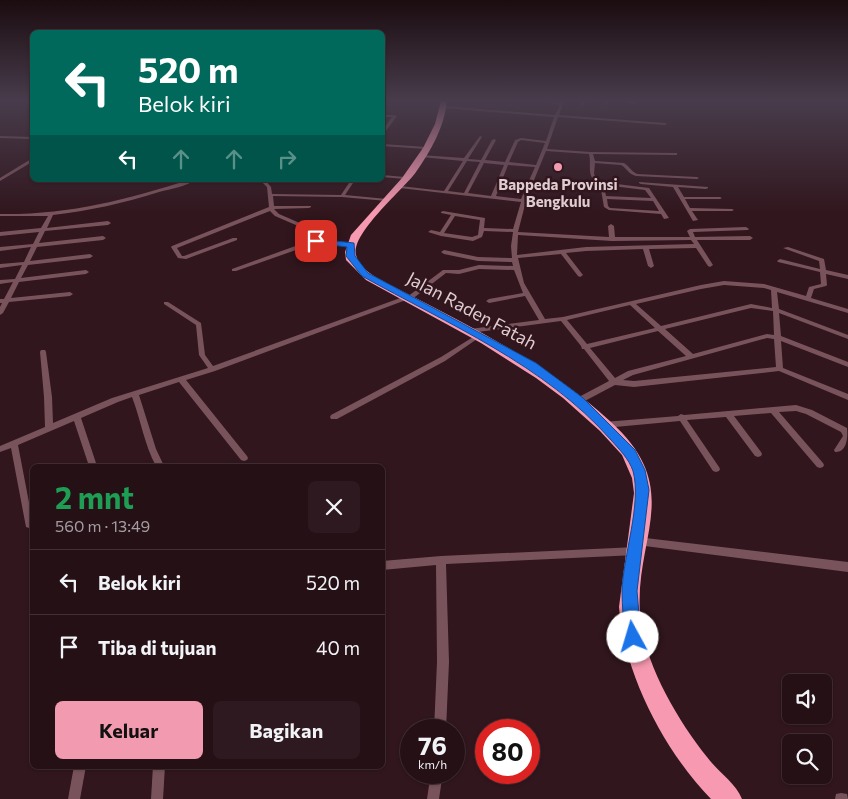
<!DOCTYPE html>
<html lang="id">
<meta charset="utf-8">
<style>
body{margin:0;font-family:Commissioner,sans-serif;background:#2d191f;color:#f1f3f6;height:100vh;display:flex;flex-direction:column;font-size:19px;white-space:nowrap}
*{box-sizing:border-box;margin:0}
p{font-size:16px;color:#a39da1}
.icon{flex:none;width:28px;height:28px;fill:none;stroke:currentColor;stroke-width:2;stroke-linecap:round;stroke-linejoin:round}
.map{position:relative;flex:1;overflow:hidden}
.drawer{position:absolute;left:30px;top:464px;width:355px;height:305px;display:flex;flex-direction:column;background:#251016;border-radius:8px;box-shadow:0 1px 4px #0004,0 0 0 1px #423035}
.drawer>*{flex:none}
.guide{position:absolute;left:30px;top:30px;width:355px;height:152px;border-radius:8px;box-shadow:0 1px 4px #0004,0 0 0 1px #423035;background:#00695c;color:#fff;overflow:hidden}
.buttons{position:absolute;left:782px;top:674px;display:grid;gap:10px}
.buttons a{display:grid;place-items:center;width:50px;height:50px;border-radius:8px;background:#251016;box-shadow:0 1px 4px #0004,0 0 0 1px #423035;font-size:25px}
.speed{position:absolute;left:400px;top:719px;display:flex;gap:10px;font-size:25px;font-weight:700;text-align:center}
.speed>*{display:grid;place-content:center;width:65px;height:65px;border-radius:50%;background:#251016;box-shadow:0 1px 4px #0004,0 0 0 1px #423035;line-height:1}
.speed small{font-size:12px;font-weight:400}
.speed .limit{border:8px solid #d22;background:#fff;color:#111}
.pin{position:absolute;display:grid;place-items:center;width:42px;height:42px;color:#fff;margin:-21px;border-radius:10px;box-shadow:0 2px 8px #0006}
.me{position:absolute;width:55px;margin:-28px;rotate:354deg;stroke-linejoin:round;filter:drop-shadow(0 0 4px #0008)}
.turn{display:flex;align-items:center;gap:18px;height:105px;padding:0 25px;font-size:22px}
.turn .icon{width:65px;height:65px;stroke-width:2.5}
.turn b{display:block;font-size:35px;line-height:42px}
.lanes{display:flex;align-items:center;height:48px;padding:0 25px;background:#0003;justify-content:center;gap:25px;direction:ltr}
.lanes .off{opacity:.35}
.round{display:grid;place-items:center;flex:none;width:52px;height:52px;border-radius:8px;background:#2d191f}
.summary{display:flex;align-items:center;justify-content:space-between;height:85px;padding:0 25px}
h1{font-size:30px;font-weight:700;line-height:38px;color:#1e9e55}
.button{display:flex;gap:10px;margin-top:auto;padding:10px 25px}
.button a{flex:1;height:58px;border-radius:8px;background:#f29ab0;color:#111;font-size:20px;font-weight:700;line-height:58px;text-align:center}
.button a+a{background:#2d191f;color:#f1f3f6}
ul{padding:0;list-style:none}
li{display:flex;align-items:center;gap:15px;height:65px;padding:0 25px;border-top:1px solid #423035}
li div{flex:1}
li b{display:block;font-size:19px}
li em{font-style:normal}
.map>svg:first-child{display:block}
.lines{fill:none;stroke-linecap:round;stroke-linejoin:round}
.street{fill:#79535c;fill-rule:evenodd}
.highway{fill:#f799b1;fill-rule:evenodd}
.route{fill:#1a73e8;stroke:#114b97}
.poi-dot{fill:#f29ab0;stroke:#31161d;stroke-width:2}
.labels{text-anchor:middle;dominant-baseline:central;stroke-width:5;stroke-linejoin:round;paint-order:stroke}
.far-poi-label{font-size:15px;font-weight:bold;fill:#dfccd0;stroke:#31161d}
.street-label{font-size:18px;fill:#dfccd0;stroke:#31161d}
</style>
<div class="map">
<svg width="848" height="799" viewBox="0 0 848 799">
<rect width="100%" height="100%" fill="#31161d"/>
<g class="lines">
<g class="street">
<path d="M542 101 560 103 561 101H564L559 115 665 123 667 124 665 125 558 117 547 149 591 152 676 153H677V155L593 154 595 161 624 163C629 166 631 171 637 174L697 177 699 178 697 179 636 176C628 174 628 169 621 165L595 163 594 174 598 180 609 183 649 188 669 218 664 219 661 214 609 210 604 207 600 184C585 177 592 167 589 154L546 151 527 197 518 232 609 237 608 226 611 224 614 226 615 237H690L687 231 690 229 746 227 749 229 748 230 693 232 695 237 750 236 753 238 750 240H697L713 265 710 267 708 266 696 248 649 249 654 266 651 268 648 266 643 249 586 251 566 253 583 275 580 277 578 276 561 254 518 258 524 283 545 319 563 317 701 285 724 281 764 284 806 296 809 287 821 284 820 272 778 262 777 261 780 259 820 269 819 261 783 248 788 247 824 259 826 270 848 275V279L826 274 827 285 826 286 814 289 811 298 848 309V313L777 292 779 309 848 335V339L779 313 781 336 848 362V367L781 341 783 368 848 394V400L779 371 634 387 615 385 581 403H575L574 401 575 399 609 381 584 349H582L581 346 561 321 470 333 467 331 470 329 539 320 525 296 489 303 486 301 489 299 523 293 514 270 479 269 459 274 446 273 411 300H406L215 371 186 380 247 456 248 458 247 460 244 461 241 460 179 382 139 395 156 449 164 466H156C144 444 141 420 132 397L118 402 81 418 97 466H89L74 421 18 445 32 518V527L29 528 26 527 11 448 0 452V446L45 427 44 397 40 352 41 350H45L46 352 52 397 53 423 112 398 208 368 199 355 196 325 164 304V302H168L201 323 205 355 213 366 403 297H407L443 270H459L479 265 513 266 512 262 478 261 444 254 441 252 444 250 478 257 512 258 511 246 513 232 484 231 482 237 473 241 441 236 428 232 431 230 440 232 451 215 441 213V212L443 211 485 218 484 228 513 229 521 202 400 188 398 187 400 186 444 191 463 161 421 157 419 156 420 155 464 158 480 136 482 137 468 159 481 160 492 140 494 139 496 140 485 160 505 162 515 140 521 138 546 141 554 117 444 108 443 106 555 115 560 105ZM521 140 545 143 536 165 509 162 518 142ZM467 161 480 162 464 193 448 191ZM484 163 504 165 491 196 468 193ZM508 165 535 167 521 199 496 196ZM604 185 645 190 651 198 606 196ZM607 199 653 201 659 211 610 208 608 206ZM455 216 480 220 478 235 472 237 444 233ZM518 235 612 241 691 240 694 244 586 247 517 255ZM724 285 764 288 771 290 772 308 751 304 661 326 636 304 701 289ZM630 305 655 328 587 344 567 320ZM751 308 773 311 774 335 767 334 693 354 665 329ZM658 331 686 356 628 371 615 378 590 348ZM767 338 774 339 776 367 634 381 623 380 633 375Z"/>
<polygon points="583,101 586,101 583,105 581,105"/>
<polygon points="606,101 609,101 606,105 604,105"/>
<polygon points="623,101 631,101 636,103 634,104"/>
<polygon points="382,115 395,115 397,116 382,136 382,131 392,117 382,117"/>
<polygon points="0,136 32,137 32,139 0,138"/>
<polygon points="382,144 426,147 428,148 426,149 382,146"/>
<polygon points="31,159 32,159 32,162 0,181 0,178"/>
<polygon points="382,175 405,177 407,178 405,179 382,177"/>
<path d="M189 180H196C186 186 171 189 159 192 124 203 89 211 53 215L47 228 108 221 111 223 108 225 45 231 39 243 103 236 106 238 103 240 37 247 30 261 90 254 93 256 90 258 28 265 21 278 86 270 89 272 86 274 19 282 11 298 70 292 73 294 70 296 9 302 3 313 0 315V307L2 303H0V299H4L13 282 0 284V280L15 279 22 265 0 268V264L24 262 31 247 0 251V247L33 244 39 232 0 236V232L41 228 48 216H0V214C68 215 125 200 189 180Z"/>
<polygon points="260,180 265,180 271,187 272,194 341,195 351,180 355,180 345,195 387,199 389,200 387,201 342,197 273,196 274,206 311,206 311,207 309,208 274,209 279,214 302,224 318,240 328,242 351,243 354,245 353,246 328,246 316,243 236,271 232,271 232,269 312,240 298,226 275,216 270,211 177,248 182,256 184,256 233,238 237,238 237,240 186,259 178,258 171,247 172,246 269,207 267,187"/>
<polygon points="639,182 708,187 708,188 706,189 678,187 684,197 720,197 722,198 720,199 685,199 690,208 732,209 734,210 732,211 692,211 698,220 693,221 673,187 641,184 639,183"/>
<polygon points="478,334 481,336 480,337 445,361 337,419 331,419 330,417 331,415 441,357"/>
<path d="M796 405 812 410 847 428C848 437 847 453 835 452L834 450 843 436 841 432 806 414 796 411 779 412 823 463 824 465 823 467 820 468 817 467 771 413 734 416 761 452 762 454 761 456 758 457 755 456 726 417 687 420 719 467 720 469 719 471 716 472 713 471 680 421 604 428 601 427 600 425 601 423 604 422 678 416 681 414 684 415Z"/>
<polygon points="637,537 848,562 848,572 637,545 634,544 632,541 634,538"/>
<polygon points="636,547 639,548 641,551 639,554 636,555 446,564 449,662 446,730 434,730 437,662 436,565 382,570 382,561 441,556"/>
<polygon points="74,766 86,766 80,799 68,799"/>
<polygon points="153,766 165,766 163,799 151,799"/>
<polygon points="431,772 443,772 439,799 427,799"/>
<polygon points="841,793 847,794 848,799 835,799 836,794"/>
</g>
<path class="highway" d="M441 101H447C444 128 431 150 416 172 403 190 351 233 356 255 360 273 388 283 402 291 475 329 549 365 611 422 688 492 630 541 641 623 647 668 679 722 707 757 718 772 735 782 742 799H711C665 752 624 674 619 607L634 493 632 478 622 455 600 431 563 398 536 378 481 343 366 280 346 260 345 252 351 235 402 178 423 148 435 124Z"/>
</g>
<linearGradient id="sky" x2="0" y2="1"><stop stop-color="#1b0c10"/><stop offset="0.47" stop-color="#483c4c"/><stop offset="1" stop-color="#483c4c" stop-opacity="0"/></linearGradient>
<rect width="848" height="213" fill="url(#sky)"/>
<path class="route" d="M316 239 354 243 355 256 368 273 536 363 583 398 635 450 645 470 649 490 637 591 641 637 638 642 633 645 627 642 624 637C624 622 622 606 622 591 623 556 642 503 633 471 629 459 619 449 611 440 545 365 448 324 362 276L346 256 347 247 314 243 312 241Z"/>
<circle class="poi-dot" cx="558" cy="167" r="5"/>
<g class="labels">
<g class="far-poi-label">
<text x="558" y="184">Bappeda Provinsi<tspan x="558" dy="17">Bengkulu</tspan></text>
</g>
<g class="street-label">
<text transform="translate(472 310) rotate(28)">Jalan Raden Fatah</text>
</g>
</g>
</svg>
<div class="buttons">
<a><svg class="icon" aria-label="sound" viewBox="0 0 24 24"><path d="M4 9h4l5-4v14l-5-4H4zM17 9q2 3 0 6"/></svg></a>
<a><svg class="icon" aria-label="search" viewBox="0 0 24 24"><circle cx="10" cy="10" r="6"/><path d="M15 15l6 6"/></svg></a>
</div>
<div class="speed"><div>76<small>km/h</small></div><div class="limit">80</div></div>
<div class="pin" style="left:316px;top:241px;background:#d93025"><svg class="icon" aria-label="arrive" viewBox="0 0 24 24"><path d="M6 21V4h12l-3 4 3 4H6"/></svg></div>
<svg class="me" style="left:633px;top:637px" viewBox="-20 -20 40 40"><circle r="19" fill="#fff"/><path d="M0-13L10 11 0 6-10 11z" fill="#1a73e8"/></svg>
<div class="guide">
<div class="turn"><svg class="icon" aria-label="left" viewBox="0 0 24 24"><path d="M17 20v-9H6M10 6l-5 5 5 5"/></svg><div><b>520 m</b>Belok kiri</div></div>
<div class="lanes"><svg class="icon" aria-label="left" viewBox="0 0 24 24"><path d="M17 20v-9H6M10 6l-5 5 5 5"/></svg><svg class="icon off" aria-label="ahead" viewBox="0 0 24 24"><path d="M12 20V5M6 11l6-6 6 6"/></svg><svg class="icon off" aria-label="ahead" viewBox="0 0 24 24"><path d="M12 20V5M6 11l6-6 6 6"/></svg><svg class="icon off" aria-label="right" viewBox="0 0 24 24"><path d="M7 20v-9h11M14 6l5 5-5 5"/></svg></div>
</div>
<section class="drawer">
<div class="summary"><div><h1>2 mnt</h1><p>560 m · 13:49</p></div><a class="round"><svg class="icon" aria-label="close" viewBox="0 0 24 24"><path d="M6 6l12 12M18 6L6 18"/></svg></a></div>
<ul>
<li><svg class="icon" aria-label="left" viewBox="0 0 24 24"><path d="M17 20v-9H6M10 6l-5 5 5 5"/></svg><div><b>Belok kiri</b></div><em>520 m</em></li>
<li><svg class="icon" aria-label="arrive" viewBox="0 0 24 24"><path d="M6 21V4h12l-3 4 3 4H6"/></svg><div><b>Tiba di tujuan</b></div><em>40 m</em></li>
</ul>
<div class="button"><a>Keluar</a><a>Bagikan</a></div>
</section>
</div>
